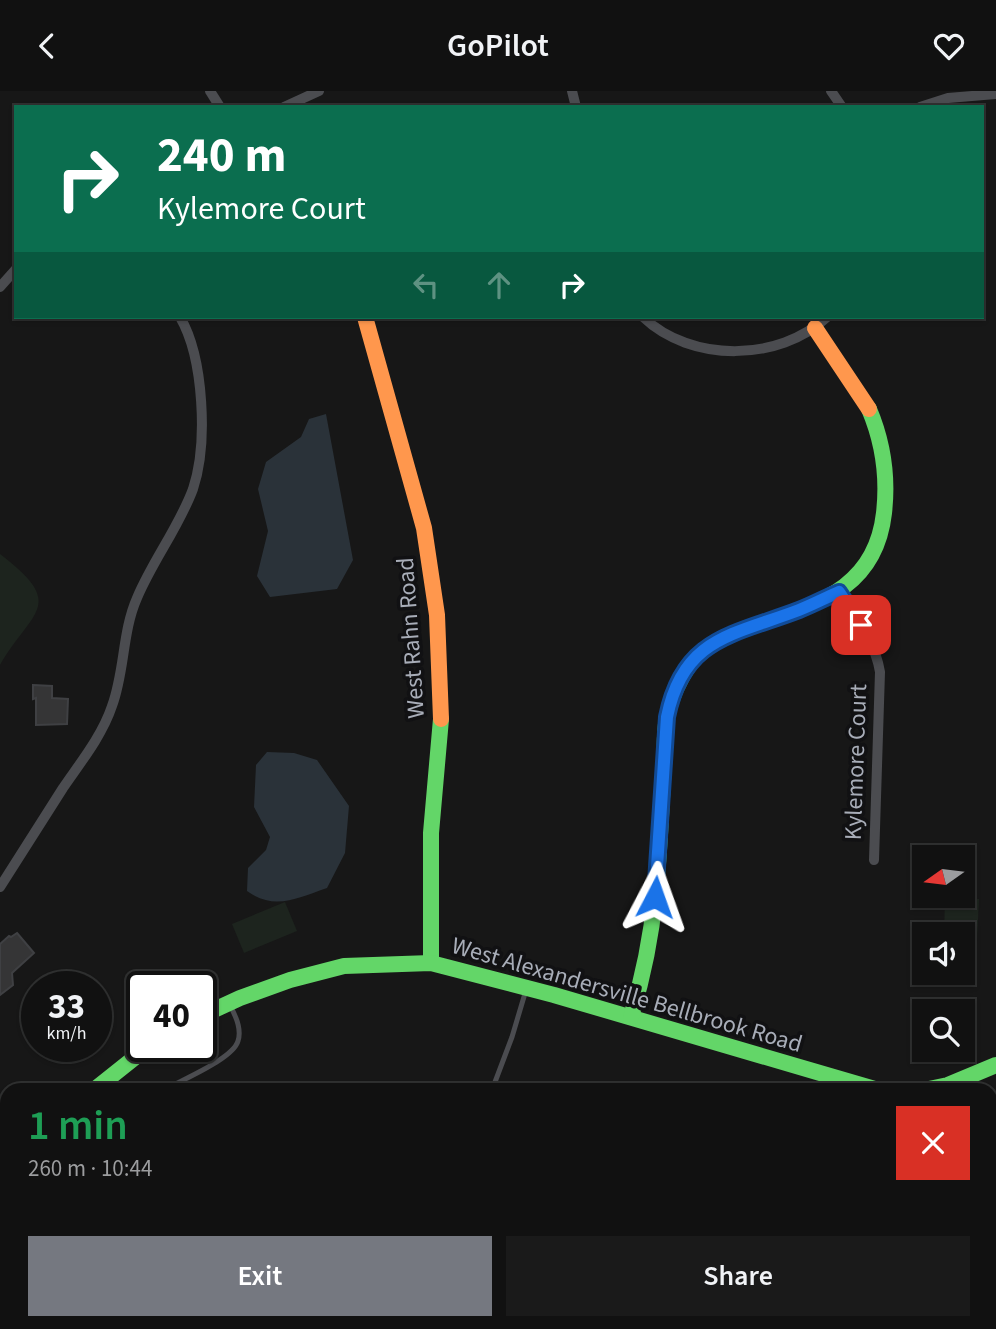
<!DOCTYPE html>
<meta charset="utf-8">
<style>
body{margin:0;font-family:"Source Sans 3",sans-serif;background:#1a1a1a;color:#f1f3f6;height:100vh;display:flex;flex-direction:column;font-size:26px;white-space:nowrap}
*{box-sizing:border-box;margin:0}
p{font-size:23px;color:#9c9d9f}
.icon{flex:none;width:38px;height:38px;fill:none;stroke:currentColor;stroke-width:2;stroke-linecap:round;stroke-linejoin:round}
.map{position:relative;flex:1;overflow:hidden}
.drawer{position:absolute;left:0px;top:992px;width:998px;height:247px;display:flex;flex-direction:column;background:#111;border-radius:21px 21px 0 0;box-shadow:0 2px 5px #0004,0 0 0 2px #303131}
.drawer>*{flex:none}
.banner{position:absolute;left:14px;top:14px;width:970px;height:214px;border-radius:0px;box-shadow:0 2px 5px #0004,0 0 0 2px #303131;background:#0b6e4f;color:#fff;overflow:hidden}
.needle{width:46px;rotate:256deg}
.fabs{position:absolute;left:912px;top:754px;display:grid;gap:14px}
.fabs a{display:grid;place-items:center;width:63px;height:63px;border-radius:0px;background:#111;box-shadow:0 2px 5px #0004,0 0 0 2px #303131;font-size:35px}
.speed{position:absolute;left:21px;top:880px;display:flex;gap:14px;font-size:35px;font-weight:700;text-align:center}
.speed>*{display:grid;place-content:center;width:91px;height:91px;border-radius:50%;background:#111;box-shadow:0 2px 5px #0004,0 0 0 2px #303131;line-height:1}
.speed small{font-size:18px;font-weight:400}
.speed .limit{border:4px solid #111;border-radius:10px;background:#fff;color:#111}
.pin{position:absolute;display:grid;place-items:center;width:60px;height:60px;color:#fff;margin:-30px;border-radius:14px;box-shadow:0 4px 10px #0006}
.me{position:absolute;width:77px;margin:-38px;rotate:4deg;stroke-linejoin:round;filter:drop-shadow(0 0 5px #0008)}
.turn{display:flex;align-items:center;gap:24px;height:147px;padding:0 28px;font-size:32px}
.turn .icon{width:91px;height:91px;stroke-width:2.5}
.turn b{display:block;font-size:49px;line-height:60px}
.lanes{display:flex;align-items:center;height:66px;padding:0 28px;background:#0003;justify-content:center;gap:35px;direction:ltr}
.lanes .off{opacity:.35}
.round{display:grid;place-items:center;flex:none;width:74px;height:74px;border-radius:0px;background:#1a1a1a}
.head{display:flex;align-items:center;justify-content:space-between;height:119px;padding:0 28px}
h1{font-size:42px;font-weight:600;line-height:52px;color:#1e9e55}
.cta{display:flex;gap:14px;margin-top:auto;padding:14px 28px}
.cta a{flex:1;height:80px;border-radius:0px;background:#757880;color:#fff;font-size:28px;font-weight:600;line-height:80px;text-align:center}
.cta a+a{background:#1a1a1a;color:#f1f3f6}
header{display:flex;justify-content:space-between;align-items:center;height:91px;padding:0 28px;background:#111;font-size:32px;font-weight:600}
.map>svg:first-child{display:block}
.green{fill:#1d241e}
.water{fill:#2a3239}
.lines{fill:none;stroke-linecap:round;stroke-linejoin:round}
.stream{stroke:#2a3239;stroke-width:3.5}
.building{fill:#353536;stroke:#3f4043;stroke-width:2}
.lane{stroke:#4b4c50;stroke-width:5}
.street{stroke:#4b4c50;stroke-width:10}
.fast{stroke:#63d668;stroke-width:16}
.slow{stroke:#ff974d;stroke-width:16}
.route-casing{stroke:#114b97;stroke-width:18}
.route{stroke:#1a73e8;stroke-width:12}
.labels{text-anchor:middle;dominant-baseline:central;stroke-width:7;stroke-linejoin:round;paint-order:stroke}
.street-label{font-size:24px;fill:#a8adb8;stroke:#111113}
</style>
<header><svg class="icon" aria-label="back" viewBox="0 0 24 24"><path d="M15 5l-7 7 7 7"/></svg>GoPilot<svg class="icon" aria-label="heart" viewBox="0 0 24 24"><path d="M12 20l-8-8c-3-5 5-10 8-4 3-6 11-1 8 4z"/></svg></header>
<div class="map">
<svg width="996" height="1238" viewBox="0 0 996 1238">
<rect width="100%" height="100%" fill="#171717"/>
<g class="green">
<path d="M0 463C68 515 32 519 0 574Z"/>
<polygon points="945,806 979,808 976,871 963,870 962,844 944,843"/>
<polygon points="285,811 297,840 244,862 232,833"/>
</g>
<g class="water">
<polygon points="326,323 353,469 337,498 270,506 257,485 268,440 258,398 266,371 301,346 309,328"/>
<path d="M267 661 294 662 317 669 349 715 345 762 327 797C298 807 274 820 247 800L248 777 266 759 270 746 254 716 256 674Z"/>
</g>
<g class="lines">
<g class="stream">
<polyline points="990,1107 996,1099"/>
<polyline points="537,1238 552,1232"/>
</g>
</g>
<g class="building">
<polygon points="33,594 52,595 52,607 68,608 67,633 36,634 36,607 33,608"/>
<polygon points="17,842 34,862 12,882 13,894 0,904 0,853 9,845 11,846"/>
</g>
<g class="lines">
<g class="lane">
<path d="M164 999C181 989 233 968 238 950 242 938 235 923 229 913"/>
<polyline points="492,999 512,946 526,899"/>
<polyline points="0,1177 7,1173"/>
</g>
<g class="street">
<polyline points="210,0 220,16"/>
<polyline points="572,0 576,16"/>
<polyline points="831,0 842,16"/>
<polyline points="284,16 319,0"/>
<polyline points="920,16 948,7 996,3"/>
<polyline points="0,196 16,178"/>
<path d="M643 226C691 272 779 271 827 226"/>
<path d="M839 501C856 527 875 550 880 581L874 769"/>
<path d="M0 796C21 763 42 730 63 697 80 672 102 645 112 615 125 580 122 541 137 507 153 469 179 436 193 398 208 353 204 267 180 226"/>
</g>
<g class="fast">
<polyline points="431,872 431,742 441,628"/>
<polyline points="201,925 240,907 290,889 344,875 431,872 554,904 878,999"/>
<path d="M631 926C643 886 651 848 655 806 660 762 661 718 664 674 665 658 664 641 667 626 671 607 679 589 690 573 704 554 727 544 748 537 811 514 875 502 884 422 888 387 883 351 869 318"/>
<polyline points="94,999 148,956"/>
<polyline points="924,999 948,994 996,974"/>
<polyline points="0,1114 7,1104"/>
</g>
<g class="slow">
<polyline points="365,226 424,437 437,524 441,628"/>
<polyline points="815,237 869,318"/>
</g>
</g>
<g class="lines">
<defs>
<path id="route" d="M655 806 667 626C683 546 734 544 799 519 812 514 825 507 839 501L861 534"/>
</defs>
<use href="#route" class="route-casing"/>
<use href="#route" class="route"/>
</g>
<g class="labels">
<g class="street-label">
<text transform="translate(411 547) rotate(-94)">West Rahn Road</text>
<text transform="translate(856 671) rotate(-88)">Kylemore Court</text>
<text transform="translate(627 904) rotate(16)">West Alexandersville Bellbrook Road</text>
</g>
</g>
</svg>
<div class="fabs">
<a><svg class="needle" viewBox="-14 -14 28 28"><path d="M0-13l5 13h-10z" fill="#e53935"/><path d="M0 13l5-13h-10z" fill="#9c9d9f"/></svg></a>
<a><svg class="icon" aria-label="sound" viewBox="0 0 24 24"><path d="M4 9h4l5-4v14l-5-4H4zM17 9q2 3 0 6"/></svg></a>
<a><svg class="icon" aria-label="search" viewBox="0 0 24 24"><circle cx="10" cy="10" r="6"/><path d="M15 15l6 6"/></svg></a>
</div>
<div class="speed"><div>33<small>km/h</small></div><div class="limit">40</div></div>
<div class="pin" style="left:861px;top:534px;background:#d93025"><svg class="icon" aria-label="arrive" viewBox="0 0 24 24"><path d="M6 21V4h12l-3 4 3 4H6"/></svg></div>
<svg class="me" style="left:655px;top:806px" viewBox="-20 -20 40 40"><path d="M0-17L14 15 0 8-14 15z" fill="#1a73e8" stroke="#fff" stroke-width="4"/></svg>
<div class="banner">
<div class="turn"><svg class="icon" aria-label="right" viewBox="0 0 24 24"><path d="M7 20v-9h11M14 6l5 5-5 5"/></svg><div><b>240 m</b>Kylemore Court</div></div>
<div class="lanes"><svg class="icon off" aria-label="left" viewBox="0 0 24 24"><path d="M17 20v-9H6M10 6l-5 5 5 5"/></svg><svg class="icon off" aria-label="ahead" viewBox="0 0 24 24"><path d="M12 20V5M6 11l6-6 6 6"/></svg><svg class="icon" aria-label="right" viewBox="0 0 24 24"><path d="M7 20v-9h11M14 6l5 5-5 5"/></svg></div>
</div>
<section class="drawer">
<div class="head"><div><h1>1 min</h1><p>260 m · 10:44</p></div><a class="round" style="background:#d93025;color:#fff"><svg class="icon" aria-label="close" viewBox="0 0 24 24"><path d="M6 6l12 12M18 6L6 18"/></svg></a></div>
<div class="cta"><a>Exit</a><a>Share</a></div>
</section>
</div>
